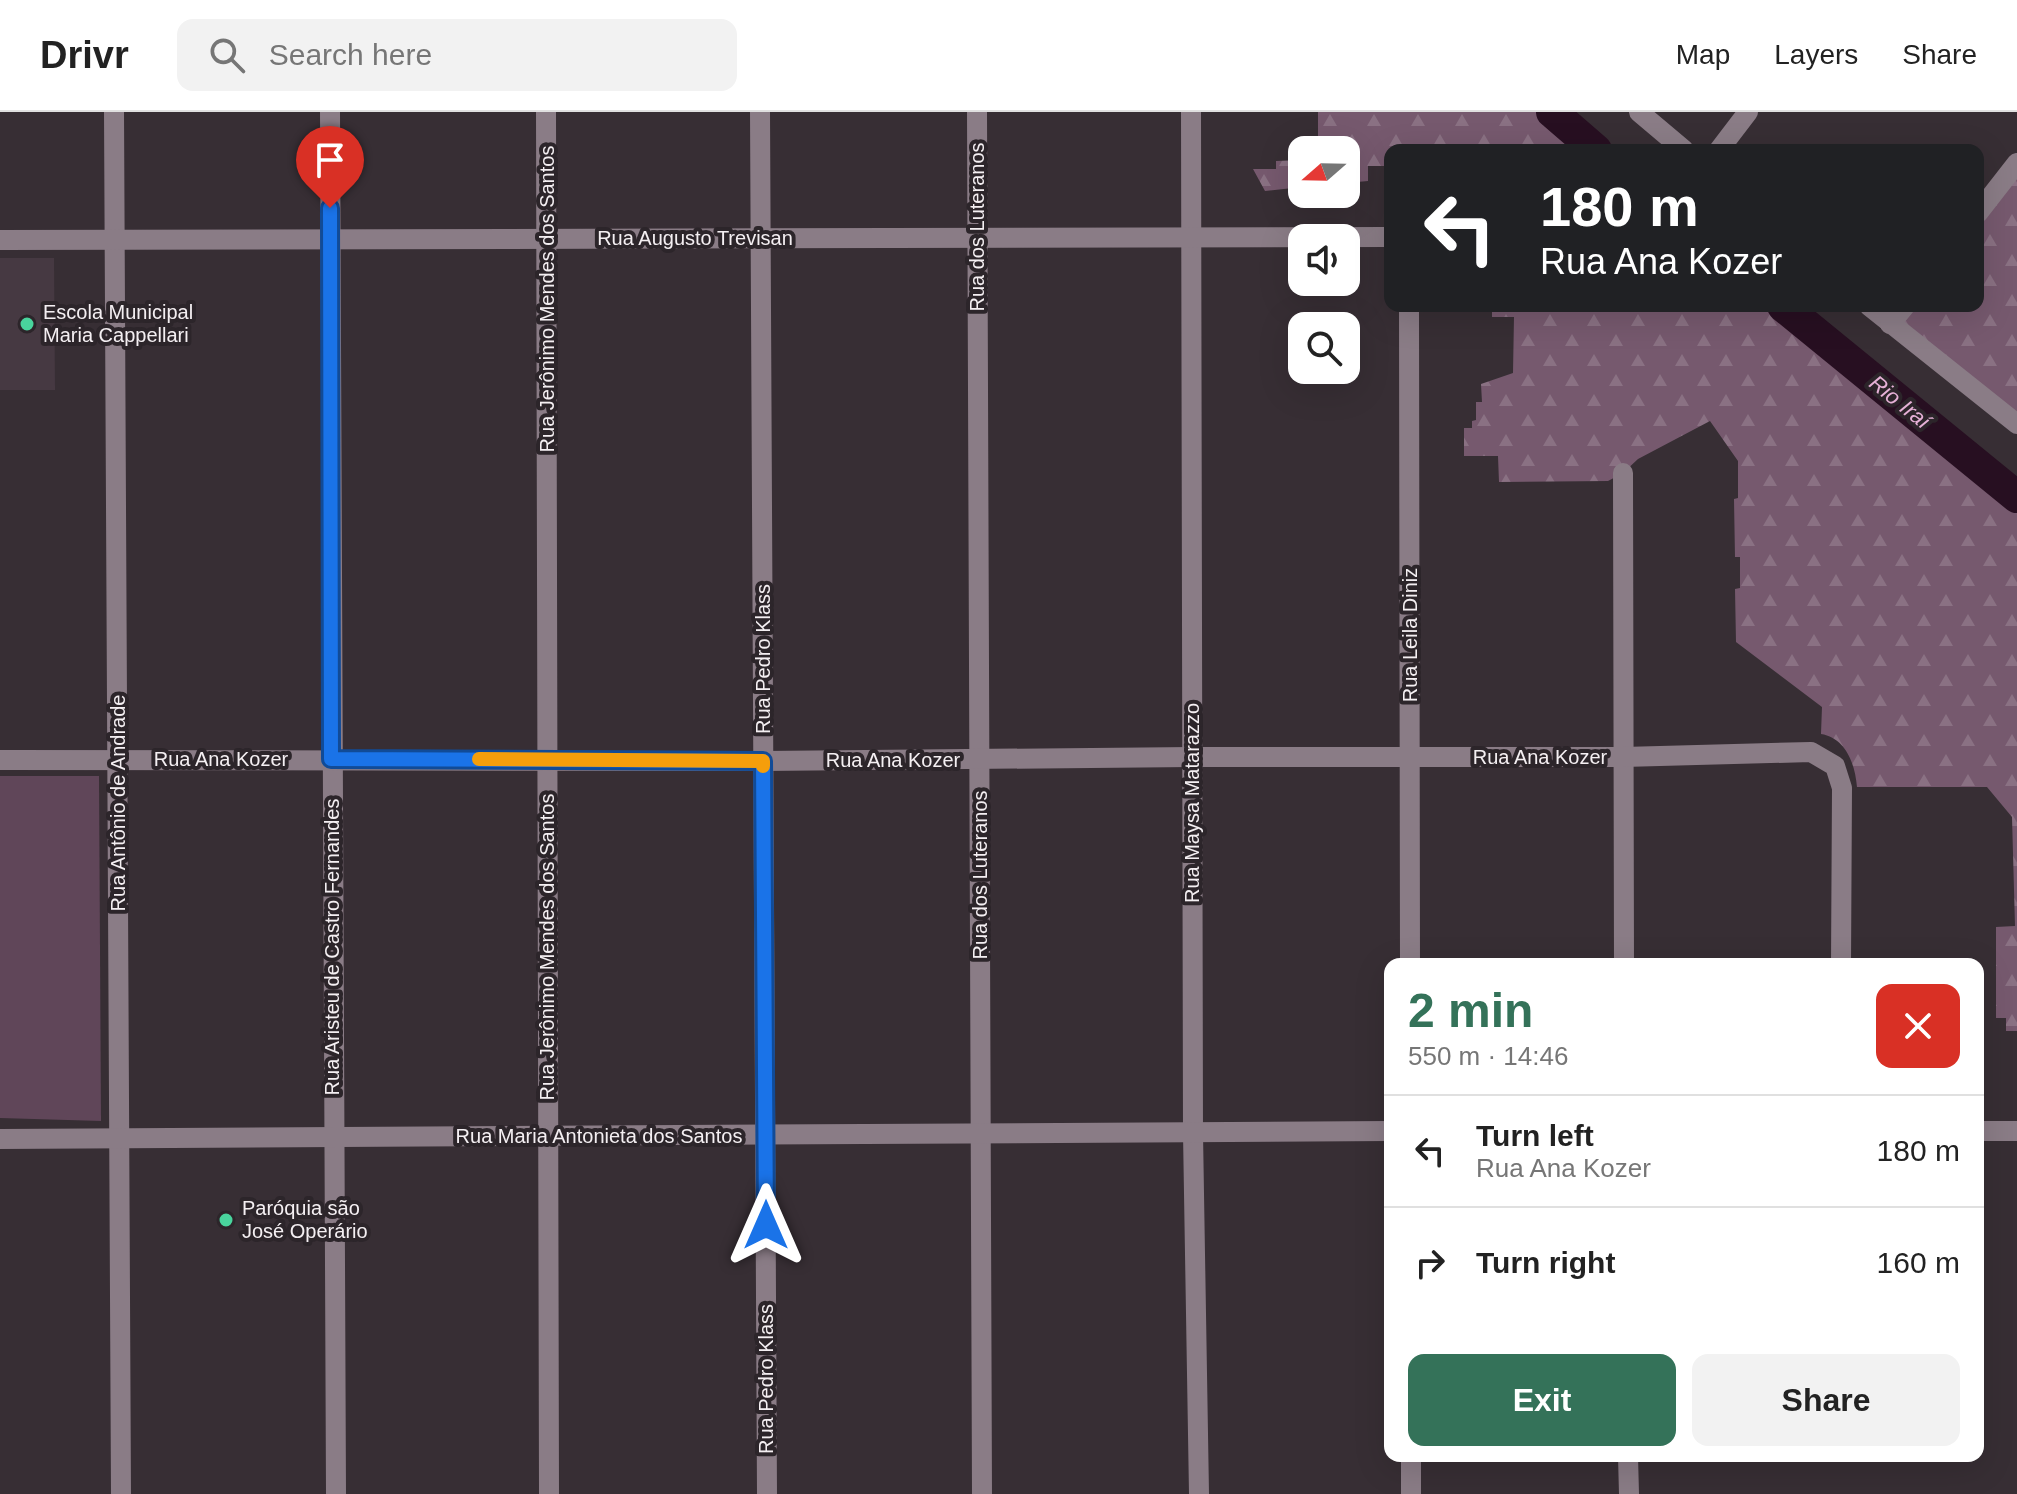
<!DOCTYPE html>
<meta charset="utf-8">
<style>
body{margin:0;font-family:Helvetica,sans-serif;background:#f2f2f2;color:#222;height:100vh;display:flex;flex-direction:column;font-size:30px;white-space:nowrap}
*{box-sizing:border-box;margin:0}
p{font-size:26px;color:#767676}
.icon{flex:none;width:44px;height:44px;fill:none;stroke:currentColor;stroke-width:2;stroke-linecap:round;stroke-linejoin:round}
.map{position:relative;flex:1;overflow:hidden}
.side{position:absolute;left:1384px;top:846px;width:600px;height:504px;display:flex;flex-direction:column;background:#fff;border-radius:16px;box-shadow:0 8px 32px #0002}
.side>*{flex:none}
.guide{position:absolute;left:1384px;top:32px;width:600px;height:168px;border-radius:16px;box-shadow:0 8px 32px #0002;background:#202124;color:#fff;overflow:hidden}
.needle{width:52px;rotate:250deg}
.fabs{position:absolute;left:1288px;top:24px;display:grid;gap:16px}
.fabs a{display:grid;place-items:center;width:72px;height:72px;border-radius:16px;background:#fff;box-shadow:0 8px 32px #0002;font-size:40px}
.pin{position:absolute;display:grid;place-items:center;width:68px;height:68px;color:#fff;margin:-82px -34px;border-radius:50% 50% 50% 0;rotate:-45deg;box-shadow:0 0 8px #0007}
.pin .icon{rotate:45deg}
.me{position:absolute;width:88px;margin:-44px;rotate:0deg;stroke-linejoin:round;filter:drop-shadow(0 0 6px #0008)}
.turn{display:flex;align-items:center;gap:28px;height:168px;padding:0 24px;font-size:36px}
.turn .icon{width:104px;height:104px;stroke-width:2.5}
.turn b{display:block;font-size:56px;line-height:68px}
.round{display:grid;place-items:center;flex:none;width:84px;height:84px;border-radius:16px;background:#f2f2f2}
.headline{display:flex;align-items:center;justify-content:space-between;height:136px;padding:0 24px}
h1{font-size:48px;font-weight:700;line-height:60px;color:#347259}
.button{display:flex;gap:16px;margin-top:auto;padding:16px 24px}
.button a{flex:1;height:92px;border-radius:16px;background:#347259;color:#fff;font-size:32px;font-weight:700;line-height:92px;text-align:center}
.button a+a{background:#f2f2f2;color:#222}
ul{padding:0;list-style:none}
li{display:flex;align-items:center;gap:24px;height:112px;padding:0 24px;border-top:2px solid #e0e0e0}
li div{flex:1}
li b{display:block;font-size:30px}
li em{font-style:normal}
header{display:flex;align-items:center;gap:48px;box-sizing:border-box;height:112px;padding:0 40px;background:#fff;border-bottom:2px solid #e0e0e0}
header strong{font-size:38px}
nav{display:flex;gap:44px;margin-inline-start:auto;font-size:28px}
.search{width:560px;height:72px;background:#f2f2f2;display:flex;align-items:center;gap:20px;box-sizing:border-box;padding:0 28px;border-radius:16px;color:#767676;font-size:30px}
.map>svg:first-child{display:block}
.built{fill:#463942}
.forest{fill:url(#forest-firs)}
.green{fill:#604659}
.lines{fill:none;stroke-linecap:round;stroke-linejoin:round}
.river{stroke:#270f21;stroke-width:32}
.minor{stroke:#8a7c86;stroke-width:20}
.route-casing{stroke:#114b97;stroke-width:20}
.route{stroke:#1a73e8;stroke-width:14}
.slow{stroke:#f59e0b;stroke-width:14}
.poi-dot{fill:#49d49d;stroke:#2c252a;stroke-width:3}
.labels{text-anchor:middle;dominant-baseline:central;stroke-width:8;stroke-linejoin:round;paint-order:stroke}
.street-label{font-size:20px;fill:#f4eff2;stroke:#2c252a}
.poi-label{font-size:20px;fill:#f4eff2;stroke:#2c252a;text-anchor:start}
.water-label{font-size:22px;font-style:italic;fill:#e6b1d7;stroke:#2c252a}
</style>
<header>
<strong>Drivr</strong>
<div class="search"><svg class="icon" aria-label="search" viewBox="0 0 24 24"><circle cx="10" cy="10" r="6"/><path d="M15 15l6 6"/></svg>Search here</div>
<nav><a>Map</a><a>Layers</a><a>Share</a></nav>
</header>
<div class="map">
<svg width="2017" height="1382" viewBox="0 0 2017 1382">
<defs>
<pattern id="forest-firs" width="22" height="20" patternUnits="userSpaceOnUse" patternTransform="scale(2)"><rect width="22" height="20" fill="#76596e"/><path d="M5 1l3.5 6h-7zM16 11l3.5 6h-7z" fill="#8a7183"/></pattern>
</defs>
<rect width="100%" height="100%" fill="#372e34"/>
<polygon class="built" points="0,146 54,146 55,278 0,278"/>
<g class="forest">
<polygon points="1318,0 1541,0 1586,38 1390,38 1390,54 1368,54 1368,69 1346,71 1346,38 1306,38 1305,32 1318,31"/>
<polygon points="1302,48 1302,75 1265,79 1253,57 1276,57 1276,49"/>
<polygon points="2017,62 2017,302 1897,207 1908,194 1978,194 1978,109"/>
<path d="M1492 194H1772L2017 399V919H2006V906H1996V815L2015 814 2012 705 1987 675H1857C1855 652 1846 626 1821 622L1822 595 1736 530 1735 477 1740 476V445H1735L1734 387 1738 386V349L1710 309 1638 347 1623 361 1608 369 1499 370 1498 344H1464V316H1472V309L1476 308V290H1482L1481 272 1513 261 1514 205H1492Z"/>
</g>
<polygon class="green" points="0,664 99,664 101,1009 0,1006"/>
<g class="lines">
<g class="river">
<polyline points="1552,0 1596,38"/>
<polyline points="1783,194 2017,385"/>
</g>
<g class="minor">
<polyline points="114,0 121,1382"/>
<polyline points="330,0 336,1382"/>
<polyline points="546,0 549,1382"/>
<polyline points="760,0 767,1382"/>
<polyline points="977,0 982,1382"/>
<polyline points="1191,0 1193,1021 1199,1382"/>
<polyline points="1639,0 1684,38"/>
<polyline points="1719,38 1748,0"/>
<polyline points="1978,101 2017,51"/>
<polyline points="0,128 1390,125"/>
<polyline points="1409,194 1410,852"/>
<polyline points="1869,194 2017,312"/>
<polyline points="1890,212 1905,194"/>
<polyline points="1623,361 1624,852"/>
<polyline points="0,648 763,649 1192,645 1623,645 1811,640 1835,654 1842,676 1841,852"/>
<polyline points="1978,1019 2017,1019"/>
<polyline points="0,1027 1390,1019"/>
<polyline points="1411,1344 1411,1382"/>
<polyline points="1628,1344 1629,1382"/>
</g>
</g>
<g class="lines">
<defs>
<polyline id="route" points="330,96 331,647 763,649 766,1113"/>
</defs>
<use href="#route" class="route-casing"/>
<use href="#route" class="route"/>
<polyline class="slow" points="479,647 763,649 763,654"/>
</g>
<g class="poi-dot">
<circle cx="27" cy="212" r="8"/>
<circle cx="226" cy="1108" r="8"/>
</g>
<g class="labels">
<g class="street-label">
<text transform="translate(977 115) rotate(-90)">Rua dos Luteranos</text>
<text x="695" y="126">Rua Augusto Trevisan</text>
<text transform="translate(547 187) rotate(-90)">Rua Jerônimo Mendes dos Santos</text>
<text transform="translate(1410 523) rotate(-90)">Rua Leila Diniz</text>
<text transform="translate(763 547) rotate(-90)">Rua Pedro Klass</text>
<text x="1540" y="645">Rua Ana Kozer</text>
<text x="221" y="647">Rua Ana Kozer</text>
<text x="893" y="648">Rua Ana Kozer</text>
<text transform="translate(118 691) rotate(-90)">Rua Antônio de Andrade</text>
<text transform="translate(1192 691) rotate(-90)">Rua Maysa Matarazzo</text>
<text transform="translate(980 763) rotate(-90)">Rua dos Luteranos</text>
<text transform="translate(332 835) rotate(-90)">Rua Aristeu de Castro Fernandes</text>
<text transform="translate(547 835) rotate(-90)">Rua Jerônimo Mendes dos Santos</text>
<text x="599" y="1024">Rua Maria Antonieta dos Santos</text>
<text transform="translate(766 1267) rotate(-90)">Rua Pedro Klass</text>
</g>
<g class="poi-label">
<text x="43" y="200">Escola Municipal<tspan x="43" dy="23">Maria Cappellari</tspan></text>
<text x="242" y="1096">Paróquia são<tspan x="242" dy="23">José Operário</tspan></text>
</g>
<g class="water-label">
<text transform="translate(1900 290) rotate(39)">Rio Iraí</text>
</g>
</g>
</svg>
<div class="fabs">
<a><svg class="needle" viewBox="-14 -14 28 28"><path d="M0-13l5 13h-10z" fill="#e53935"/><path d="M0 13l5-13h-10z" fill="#767676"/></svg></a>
<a><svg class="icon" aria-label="sound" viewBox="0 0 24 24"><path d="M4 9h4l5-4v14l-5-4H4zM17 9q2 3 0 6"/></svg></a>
<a><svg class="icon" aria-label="search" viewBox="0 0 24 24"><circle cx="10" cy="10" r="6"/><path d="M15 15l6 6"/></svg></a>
</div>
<div class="pin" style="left:330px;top:96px;background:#d93025"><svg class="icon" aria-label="arrive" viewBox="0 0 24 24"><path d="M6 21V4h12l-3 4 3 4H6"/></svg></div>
<svg class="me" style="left:766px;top:1113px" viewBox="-20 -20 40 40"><path d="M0-17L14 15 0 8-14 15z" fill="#1a73e8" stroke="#fff" stroke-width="4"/></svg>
<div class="guide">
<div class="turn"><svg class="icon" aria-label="left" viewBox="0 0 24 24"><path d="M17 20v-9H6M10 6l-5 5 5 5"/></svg><div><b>180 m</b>Rua Ana Kozer</div></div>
</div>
<section class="side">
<div class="headline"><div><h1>2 min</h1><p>550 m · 14:46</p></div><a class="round" style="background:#d93025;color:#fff"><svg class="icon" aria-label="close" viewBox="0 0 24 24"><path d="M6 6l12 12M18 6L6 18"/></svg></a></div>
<ul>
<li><svg class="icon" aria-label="left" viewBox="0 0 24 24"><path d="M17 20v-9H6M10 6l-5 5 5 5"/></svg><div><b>Turn left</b><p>Rua Ana Kozer</p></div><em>180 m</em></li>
<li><svg class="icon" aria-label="right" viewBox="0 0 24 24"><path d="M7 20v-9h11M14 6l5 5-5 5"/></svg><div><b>Turn right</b></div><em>160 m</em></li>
</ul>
<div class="button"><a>Exit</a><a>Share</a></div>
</section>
</div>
